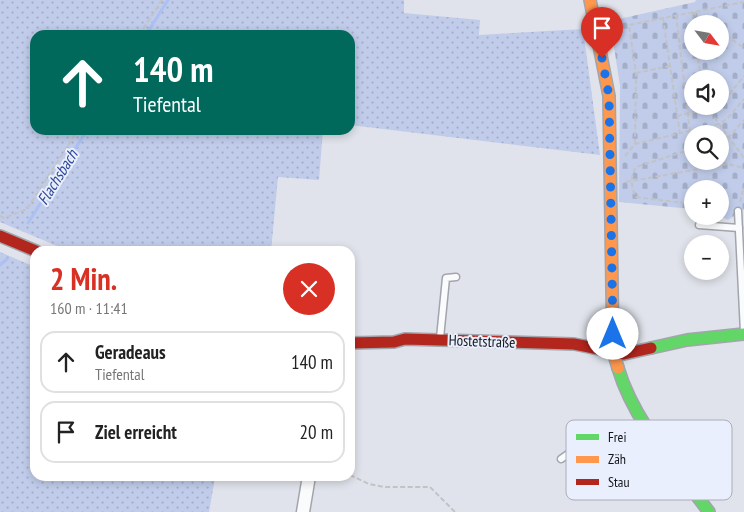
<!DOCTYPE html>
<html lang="de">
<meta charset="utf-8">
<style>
body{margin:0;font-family:"PT Sans Narrow",sans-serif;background:#f2f2f2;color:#222;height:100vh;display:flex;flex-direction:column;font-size:19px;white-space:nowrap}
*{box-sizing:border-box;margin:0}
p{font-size:16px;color:#767676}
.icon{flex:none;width:28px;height:28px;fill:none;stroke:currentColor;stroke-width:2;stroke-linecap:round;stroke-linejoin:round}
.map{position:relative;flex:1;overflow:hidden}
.sheet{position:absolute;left:30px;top:246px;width:325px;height:235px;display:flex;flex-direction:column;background:#fff;border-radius:15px;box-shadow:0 2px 8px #0003}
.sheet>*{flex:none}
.hud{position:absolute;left:30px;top:30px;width:325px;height:105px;border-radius:15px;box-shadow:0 2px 8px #0003;background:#00695c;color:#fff;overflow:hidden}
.needle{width:32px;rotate:121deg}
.tools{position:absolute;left:684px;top:15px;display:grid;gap:10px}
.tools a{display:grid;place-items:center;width:45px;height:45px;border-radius:50%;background:#fff;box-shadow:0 2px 8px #0003;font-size:25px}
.pin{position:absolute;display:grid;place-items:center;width:42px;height:42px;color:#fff;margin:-51px -21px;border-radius:50% 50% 50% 0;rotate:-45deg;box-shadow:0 0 5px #0007}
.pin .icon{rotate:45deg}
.me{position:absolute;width:55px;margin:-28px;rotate:0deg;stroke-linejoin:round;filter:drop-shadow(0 0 4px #0008)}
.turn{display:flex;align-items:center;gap:18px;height:105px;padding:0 20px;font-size:22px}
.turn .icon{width:65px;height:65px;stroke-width:2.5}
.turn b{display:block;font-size:35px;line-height:42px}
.round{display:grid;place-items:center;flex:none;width:52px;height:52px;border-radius:26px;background:#f2f2f2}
.headline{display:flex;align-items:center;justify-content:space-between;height:85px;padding:0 20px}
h1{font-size:30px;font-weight:700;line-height:38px;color:#d93025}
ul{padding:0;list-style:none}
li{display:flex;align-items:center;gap:15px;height:62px;margin:0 10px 8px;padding:0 10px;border:2px solid #e0e0e0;border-radius:15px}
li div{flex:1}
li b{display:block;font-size:19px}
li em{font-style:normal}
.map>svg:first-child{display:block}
.grass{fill:url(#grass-dots)}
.cemetery{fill:url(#cemetery-stones);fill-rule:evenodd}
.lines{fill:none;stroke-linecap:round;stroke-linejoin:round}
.stream{stroke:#acc0f3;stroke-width:3}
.lane-casing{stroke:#a2a5ab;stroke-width:9}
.street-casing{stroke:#a2a5ab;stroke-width:15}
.fast-casing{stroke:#a2a5ab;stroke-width:14}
.slow-casing{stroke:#a2a5ab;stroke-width:14}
.jam-casing{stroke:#a2a5ab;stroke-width:14}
.path{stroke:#c2c3c5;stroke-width:2;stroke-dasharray:5 2.5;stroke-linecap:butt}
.lane{stroke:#fafbfc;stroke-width:6}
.street{stroke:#fafbfc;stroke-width:12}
.fast{stroke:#63d668;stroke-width:11}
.slow{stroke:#ff974d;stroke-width:11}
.jam{stroke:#b3261e;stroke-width:11}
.route{stroke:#1a73e8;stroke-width:9;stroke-dasharray:0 16.2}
.labels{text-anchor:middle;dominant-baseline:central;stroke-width:4;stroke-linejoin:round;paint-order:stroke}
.street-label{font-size:15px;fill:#13151a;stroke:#e9effc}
.water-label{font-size:16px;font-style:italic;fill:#304797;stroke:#e9effc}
.key{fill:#e9effc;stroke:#a9aeb8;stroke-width:1}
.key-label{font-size:14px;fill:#13151a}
</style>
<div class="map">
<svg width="744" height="512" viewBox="0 0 744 512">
<defs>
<pattern id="grass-dots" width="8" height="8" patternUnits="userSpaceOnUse" patternTransform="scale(1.25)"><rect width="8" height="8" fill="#c0ccea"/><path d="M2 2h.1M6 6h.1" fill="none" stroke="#a4aec8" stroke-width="1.8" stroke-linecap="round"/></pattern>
<pattern id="cemetery-stones" width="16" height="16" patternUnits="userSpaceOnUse" patternTransform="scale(1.25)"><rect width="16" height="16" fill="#c0ccea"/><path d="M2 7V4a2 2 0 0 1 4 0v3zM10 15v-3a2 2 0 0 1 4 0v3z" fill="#a4aec8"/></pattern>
</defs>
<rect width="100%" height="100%" fill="#e0e3eb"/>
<g class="grass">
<polygon points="0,0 404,0 404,13 480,20 479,35 583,29 600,155 350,125 350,35 35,35 35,130 323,130 319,180 278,177 271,251 69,251 0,222"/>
<polygon points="0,252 35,267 35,476 194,476 215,478 209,512 0,512"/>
</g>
<path class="cemetery" d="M696 0H744V210L734 211V216L728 220 720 216V189H692V209L619 202 620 86 610 21 695 2ZM692 24H720V51H692ZM692 79H720V106H692ZM692 134H720V161H692Z"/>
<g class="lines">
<g class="stream">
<polyline points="146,35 168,0"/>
<polyline points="28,223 87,130"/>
<polyline points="0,265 7,259"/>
</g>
<defs>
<g id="lane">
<polyline points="738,211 744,332"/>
<polyline points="699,225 739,228"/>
<polyline points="440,338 446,278 456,277"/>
<polyline points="561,459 588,440 633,431 645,425"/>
</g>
<polyline id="street" points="303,512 309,476"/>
<g id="fast">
<polyline points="651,348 687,340 744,334"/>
<path d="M618 368C634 422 676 467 709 512"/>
</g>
<polyline id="slow" points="590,0 609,96 613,351 618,368"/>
<g id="jam">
<polyline points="0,236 36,251"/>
<polyline points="350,343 394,342 405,339 574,344 624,354 651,348"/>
</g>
</defs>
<use href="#lane" class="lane-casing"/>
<use href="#street" class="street-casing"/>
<use href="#fast" class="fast-casing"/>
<use href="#slow" class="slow-casing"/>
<use href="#jam" class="jam-casing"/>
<g class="path">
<polyline points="692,12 709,24"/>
<polyline points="692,12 693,24"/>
<polyline points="676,15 690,131"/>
<polyline points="663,18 680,134"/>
<polyline points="720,31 744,48"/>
<polyline points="139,35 162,0"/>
<polyline points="697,51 701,79"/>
<polyline points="636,73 670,66"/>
<polyline points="705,106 706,109 711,113 744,158"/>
<polyline points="720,106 744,76"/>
<polyline points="677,116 718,106"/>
<polyline points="720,140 729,137 744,120"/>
<polyline points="635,144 636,73 629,25 744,2"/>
<path d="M692 149 636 167C630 178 631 187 636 197L692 204"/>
<polyline points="625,156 635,144 718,124 727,119 744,99"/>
<polyline points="626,182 727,164 744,168"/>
<polyline points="740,202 744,187"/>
<polyline points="720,206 730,207"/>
<polyline points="0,216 4,218 27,209 78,130"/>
<polyline points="350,475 369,484 384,487 430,487 455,512"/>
</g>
<use href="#lane" class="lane"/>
<use href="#street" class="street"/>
<use href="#fast" class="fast"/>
<use href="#slow" class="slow"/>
<use href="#jam" class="jam"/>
</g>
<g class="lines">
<polyline class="route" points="602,58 609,96 613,334"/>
</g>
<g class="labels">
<g class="street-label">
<text transform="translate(482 341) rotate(2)">Hostetstraße</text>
</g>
<g class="water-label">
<text transform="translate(57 177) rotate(-58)">Flachsbach</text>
</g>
</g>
<rect x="566" y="420" width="166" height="80" rx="8" class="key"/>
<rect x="576" y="434" width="23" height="6" fill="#63d668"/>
<rect x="576" y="456" width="23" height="7" fill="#ff974d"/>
<rect x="576" y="479" width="23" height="6" fill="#b3261e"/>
<g class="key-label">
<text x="608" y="442">Frei</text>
<text x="608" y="464">Zäh</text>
<text x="608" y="487">Stau</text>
</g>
</svg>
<div class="tools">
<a><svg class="needle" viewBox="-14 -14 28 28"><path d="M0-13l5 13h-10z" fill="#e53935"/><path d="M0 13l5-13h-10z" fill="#767676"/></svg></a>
<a><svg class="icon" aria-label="sound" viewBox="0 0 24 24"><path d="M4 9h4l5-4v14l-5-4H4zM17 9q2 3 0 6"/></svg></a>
<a><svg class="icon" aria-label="search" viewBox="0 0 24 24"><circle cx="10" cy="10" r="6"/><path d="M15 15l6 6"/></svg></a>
<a>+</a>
<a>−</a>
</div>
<div class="pin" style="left:602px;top:58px;background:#d93025"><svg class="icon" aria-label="arrive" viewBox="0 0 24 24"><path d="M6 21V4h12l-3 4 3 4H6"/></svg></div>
<svg class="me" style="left:613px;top:334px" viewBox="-20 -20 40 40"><circle r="19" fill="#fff"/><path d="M0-13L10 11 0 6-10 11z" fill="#1a73e8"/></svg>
<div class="hud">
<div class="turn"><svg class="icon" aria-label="ahead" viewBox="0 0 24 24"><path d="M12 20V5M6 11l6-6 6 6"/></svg><div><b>140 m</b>Tiefental</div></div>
</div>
<section class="sheet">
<div class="headline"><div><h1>2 Min.</h1><p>160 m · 11:41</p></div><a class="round" style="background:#d93025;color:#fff"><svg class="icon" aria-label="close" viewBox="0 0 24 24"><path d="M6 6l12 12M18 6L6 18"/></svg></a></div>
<ul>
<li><svg class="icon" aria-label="ahead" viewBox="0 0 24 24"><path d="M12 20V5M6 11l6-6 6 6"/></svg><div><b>Geradeaus</b><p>Tiefental</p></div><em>140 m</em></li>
<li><svg class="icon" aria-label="arrive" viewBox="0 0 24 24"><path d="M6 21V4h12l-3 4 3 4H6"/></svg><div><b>Ziel erreicht</b></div><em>20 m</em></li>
</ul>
</section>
</div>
